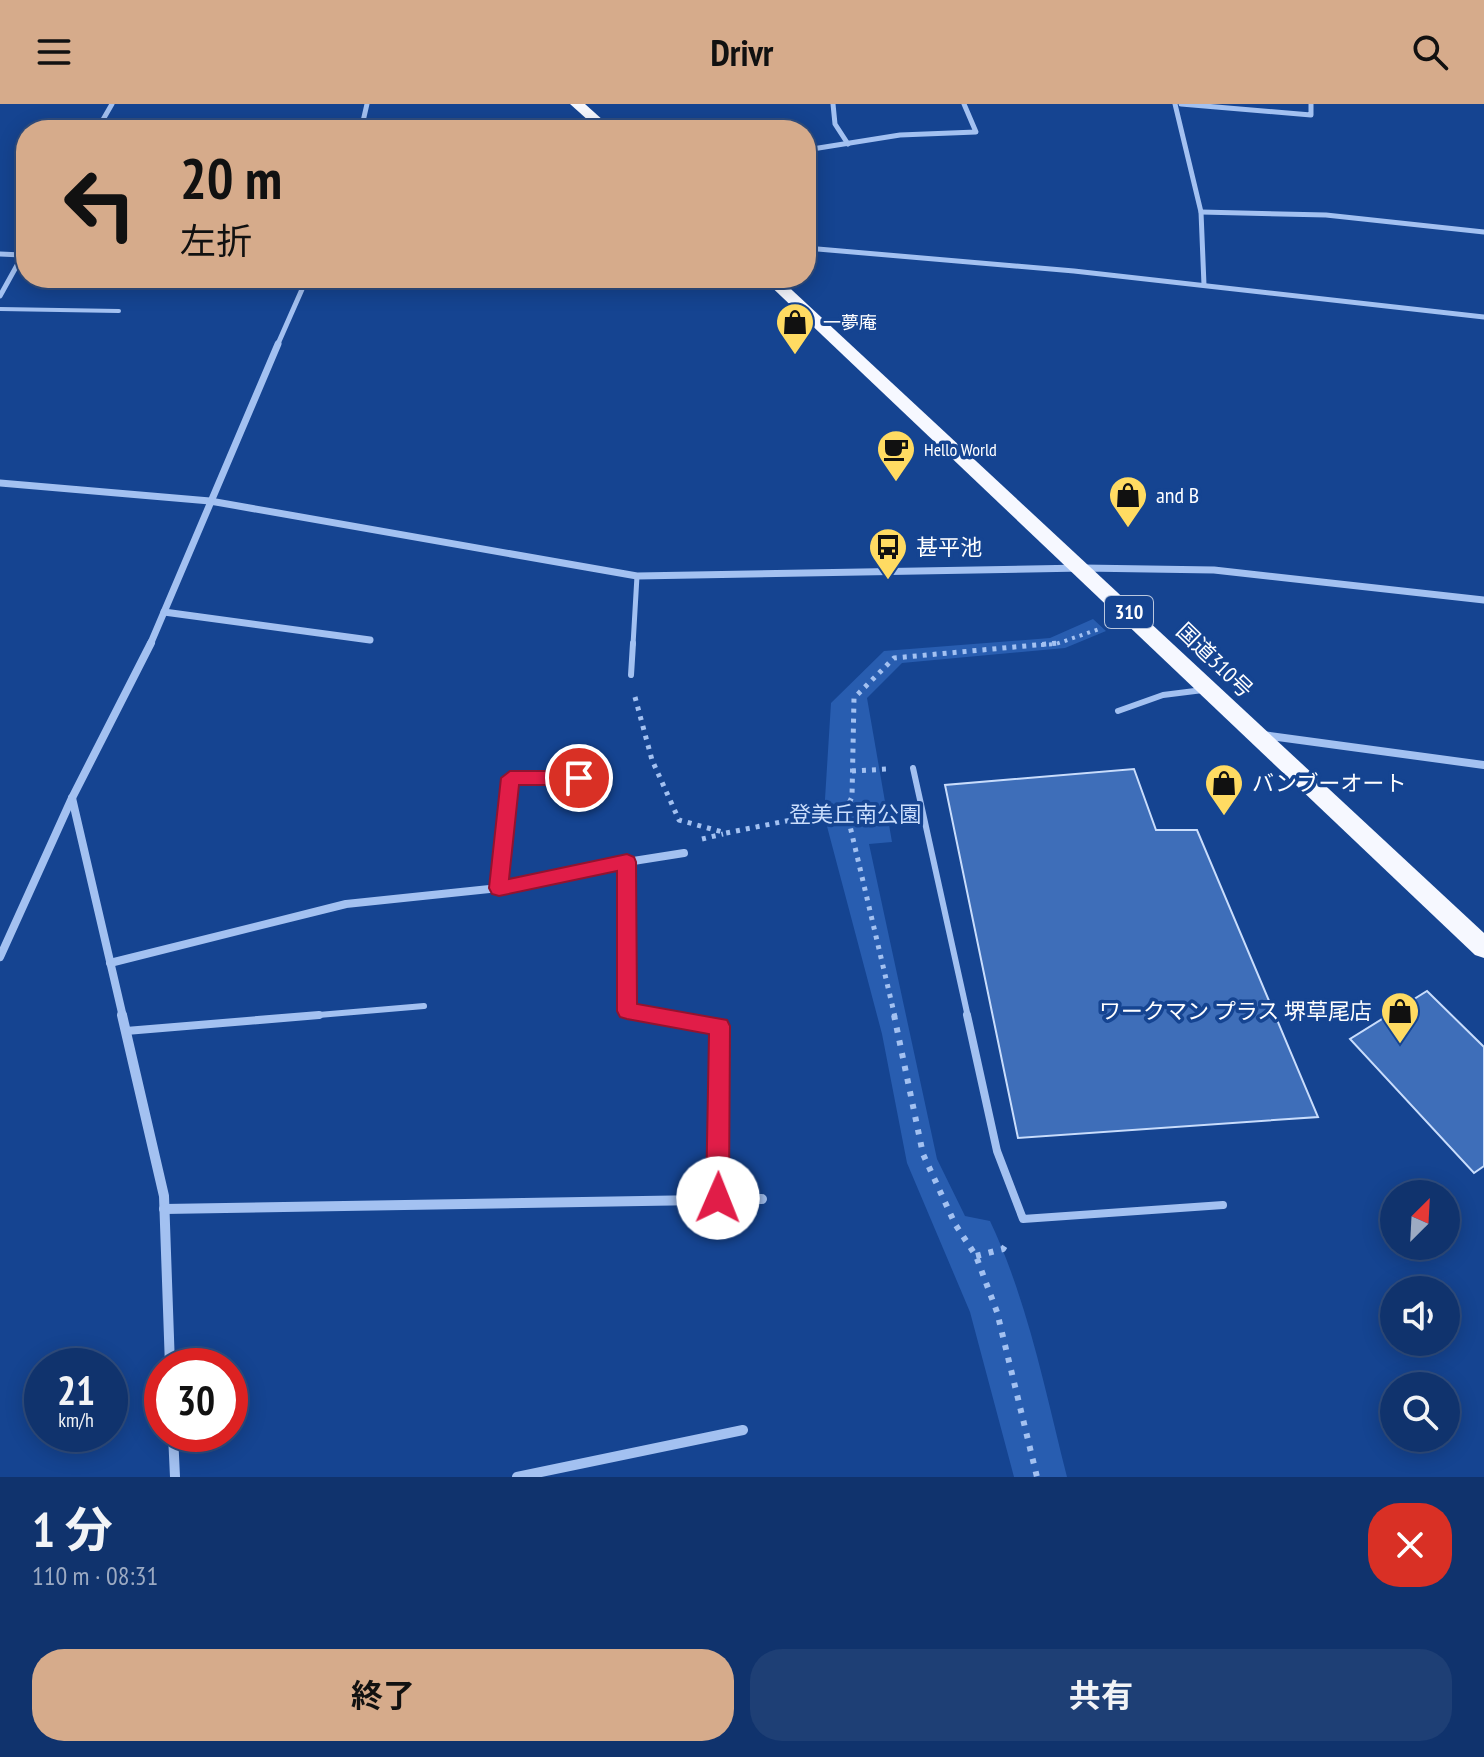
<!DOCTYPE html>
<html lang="ja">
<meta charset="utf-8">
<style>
body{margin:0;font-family:"PT Sans Narrow","Noto Sans JP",sans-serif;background:#1e3f75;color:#f1f3f6;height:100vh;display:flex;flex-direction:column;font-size:30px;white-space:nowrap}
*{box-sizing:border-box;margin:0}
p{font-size:26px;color:#9caac2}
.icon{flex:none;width:44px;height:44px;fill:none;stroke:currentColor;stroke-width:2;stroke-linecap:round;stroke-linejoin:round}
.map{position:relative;height:1373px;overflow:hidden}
.sheet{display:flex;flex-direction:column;background:#10336d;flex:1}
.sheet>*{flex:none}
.banner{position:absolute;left:16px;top:16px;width:800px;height:168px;border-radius:32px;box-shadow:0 4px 20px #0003,0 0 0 2px #304e80;background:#d6ab8b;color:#111;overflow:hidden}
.needle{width:52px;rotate:24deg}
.controls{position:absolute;left:1380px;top:1076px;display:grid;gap:16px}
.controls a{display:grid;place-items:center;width:80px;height:80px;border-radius:50%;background:#10336d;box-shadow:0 4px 20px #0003,0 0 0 2px #304e80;font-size:40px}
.speed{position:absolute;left:24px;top:1244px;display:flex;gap:16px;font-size:40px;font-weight:700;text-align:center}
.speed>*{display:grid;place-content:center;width:104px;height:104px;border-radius:50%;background:#10336d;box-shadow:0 4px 20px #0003,0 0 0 2px #304e80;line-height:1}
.speed small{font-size:20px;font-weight:400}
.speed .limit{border:12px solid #d22;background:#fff;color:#111}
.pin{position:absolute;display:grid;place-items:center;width:68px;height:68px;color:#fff;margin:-34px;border:4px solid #fff;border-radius:50%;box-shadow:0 2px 8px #0007}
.me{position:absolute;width:88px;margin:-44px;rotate:1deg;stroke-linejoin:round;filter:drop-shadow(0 0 6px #0008)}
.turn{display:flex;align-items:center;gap:28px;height:168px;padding:0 32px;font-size:36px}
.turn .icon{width:104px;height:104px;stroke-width:2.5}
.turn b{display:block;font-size:56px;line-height:68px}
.round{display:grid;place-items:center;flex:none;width:84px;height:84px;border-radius:32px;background:#1e3f75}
.summary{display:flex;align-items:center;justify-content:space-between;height:136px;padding:0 32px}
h1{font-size:48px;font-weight:700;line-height:60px}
.primary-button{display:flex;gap:16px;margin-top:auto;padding:16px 32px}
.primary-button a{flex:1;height:92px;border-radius:32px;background:#d6ab8b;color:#111;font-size:32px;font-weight:700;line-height:92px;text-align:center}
.primary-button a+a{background:#1e3f75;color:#f1f3f6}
header{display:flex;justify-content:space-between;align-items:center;height:104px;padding:0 32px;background:#d6ab8b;color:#111;font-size:36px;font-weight:700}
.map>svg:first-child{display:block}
.green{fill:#285db0}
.building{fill:#3e6eb9;stroke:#c9ddfc;stroke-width:2}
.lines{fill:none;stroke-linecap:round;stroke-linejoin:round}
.path-far2{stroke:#a3c1f1;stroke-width:4;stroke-dasharray:3 5;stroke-linecap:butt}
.path-far1{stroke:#a3c1f1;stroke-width:5;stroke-dasharray:4 6;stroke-linecap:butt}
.path{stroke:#a3c1f1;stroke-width:6;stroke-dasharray:5 8;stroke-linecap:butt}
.service-far3{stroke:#a3c1f1;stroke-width:4}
.service-far2{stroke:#a3c1f1;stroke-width:5}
.service-far1{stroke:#a3c1f1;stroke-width:6}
.service{stroke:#a3c1f1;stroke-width:8}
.minor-far3{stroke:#a3c1f1;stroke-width:5}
.minor-far2{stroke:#a3c1f1;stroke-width:7}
.minor-far1{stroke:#a3c1f1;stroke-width:8}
.minor{stroke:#a3c1f1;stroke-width:10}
.trunk{fill:#f6f8ff;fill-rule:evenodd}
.route{fill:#e11d48;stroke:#92132f;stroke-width:2}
.labels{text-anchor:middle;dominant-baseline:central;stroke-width:7;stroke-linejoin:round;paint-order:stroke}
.far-poi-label{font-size:18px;fill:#fff;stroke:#154491;text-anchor:start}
.shield{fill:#154491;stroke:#b9c7de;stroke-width:2}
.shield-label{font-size:20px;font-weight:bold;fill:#fff}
.poi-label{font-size:22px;fill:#fff;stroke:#154491;text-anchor:start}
.street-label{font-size:22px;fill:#fff;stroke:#154491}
.park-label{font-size:22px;fill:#c9ddfc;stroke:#154491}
</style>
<header><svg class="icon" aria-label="menu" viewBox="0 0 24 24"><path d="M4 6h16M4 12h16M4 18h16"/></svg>Drivr<svg class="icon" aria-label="search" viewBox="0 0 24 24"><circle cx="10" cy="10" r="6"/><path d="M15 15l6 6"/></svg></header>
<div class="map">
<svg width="1484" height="1373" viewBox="0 0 1484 1373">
<rect width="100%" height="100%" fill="#154491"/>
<path class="green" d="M1093 515 1106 527 1065 544 902 559 867 594 892 738 869 740 937 1055 965 1112 990 1117C1028 1198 1045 1286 1067 1373H1014L970 1208 907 1059 882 930 824 711 831 599 884 547 1050 534Z"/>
<g class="building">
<polygon points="1134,665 1156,726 1197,726 1318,1013 1018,1034 945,681"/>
<polygon points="1427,887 1484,943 1484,1062 1474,1069 1350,935"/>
</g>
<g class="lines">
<polyline class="path-far2" points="1041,541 1056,540 1102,524"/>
<g class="path-far1">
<polyline points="635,593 652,656 679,716 726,729 846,705 852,693 854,594 894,554 1058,539"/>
<polyline points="852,667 888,665"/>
<polyline points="846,705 895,913"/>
<polyline points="702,735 723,730"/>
</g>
<g class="path">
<polyline points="894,911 923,1050 955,1120 976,1152 997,1208 1037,1373"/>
<polyline points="976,1152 1003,1145 1009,1136"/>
</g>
<polyline class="service-far3" points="0,205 119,207"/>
<polyline class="service-far2" points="633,541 637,472"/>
<g class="service-far1">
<polyline points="631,571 633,539"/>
<polyline points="1118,607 1163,591 1203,586"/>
<polyline points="913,664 968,913"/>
<polyline points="295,913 424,902"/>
</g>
<g class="service">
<polyline points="967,911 997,1047 1023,1115 1223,1101"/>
<polyline points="126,927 319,911"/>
</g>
<g class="minor-far3">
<polyline points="833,0 835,20 848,40"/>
<polyline points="1175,0 1201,108 1204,181"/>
<polyline points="1181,0 1311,11 1311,0"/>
<polyline points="97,26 112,0"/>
<polyline points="361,26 367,0"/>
<polyline points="806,46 900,31 976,28 964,0"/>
<polyline points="1201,108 1326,111 1484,128"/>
<polyline points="806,144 1074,167 1484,213"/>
<polyline points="0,150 22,151"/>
<polyline points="0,192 26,145"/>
<polyline points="277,242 307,174"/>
</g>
<g class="minor-far2">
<polyline points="0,379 210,397 637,472 1083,464 1214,466 1484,496"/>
<polyline points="164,508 370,536"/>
<polyline points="150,541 278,240"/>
</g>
<g class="minor-far1">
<polyline points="1263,631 1484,661"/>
<polyline points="72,694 123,913"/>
<polyline points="627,758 684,749"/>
<polyline points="499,784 510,674 579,674"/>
<polyline points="0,853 72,694 151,539"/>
<polyline points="110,859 346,800 499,784 627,758 627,907 662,913"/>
</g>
<g class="minor">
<polyline points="122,911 164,1092 170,1262"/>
<polyline points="650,911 719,922 718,1094"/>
<polyline points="164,1105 762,1095"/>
<polyline points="173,1330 175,1373"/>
<polyline points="517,1373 743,1326"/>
</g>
<g class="trunk">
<polygon points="570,0 585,0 614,26 599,26"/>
<polygon points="762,174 779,174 1484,829 1484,854 1475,851"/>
</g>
</g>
<polygon class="route" points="510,667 579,667 588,674 579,681 519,681 509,775 627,750 634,753 636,758 637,900 727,916 730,922 729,1094 726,1101 718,1104 710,1101 706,1094 709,930 627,915 620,913 617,907 617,767 499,792 492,790 489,784 501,674"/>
<defs>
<symbol id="shop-pin" viewBox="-11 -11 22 30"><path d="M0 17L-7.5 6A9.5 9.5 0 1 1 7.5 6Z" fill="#ffdb62" stroke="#154491"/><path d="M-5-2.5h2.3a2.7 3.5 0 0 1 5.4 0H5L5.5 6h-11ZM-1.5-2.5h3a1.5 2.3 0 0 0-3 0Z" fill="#111"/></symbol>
<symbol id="cafe-pin" viewBox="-11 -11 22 30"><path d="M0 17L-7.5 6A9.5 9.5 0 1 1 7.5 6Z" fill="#ffdb62" stroke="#154491"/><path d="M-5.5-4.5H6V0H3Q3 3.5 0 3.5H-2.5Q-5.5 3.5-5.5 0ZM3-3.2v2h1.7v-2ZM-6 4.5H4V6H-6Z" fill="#111"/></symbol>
<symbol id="bus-pin" viewBox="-11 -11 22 30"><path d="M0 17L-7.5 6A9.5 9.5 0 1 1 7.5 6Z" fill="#ffdb62" stroke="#154491"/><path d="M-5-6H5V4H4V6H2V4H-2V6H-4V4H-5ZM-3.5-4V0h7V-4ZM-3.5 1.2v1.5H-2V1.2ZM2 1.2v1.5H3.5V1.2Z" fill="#111"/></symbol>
</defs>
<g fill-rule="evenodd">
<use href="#shop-pin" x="773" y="196" width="44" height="60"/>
<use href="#cafe-pin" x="874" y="323" width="44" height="60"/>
<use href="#shop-pin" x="1106" y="369" width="44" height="60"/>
<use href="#bus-pin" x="866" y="421" width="44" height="60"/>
<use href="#shop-pin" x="1202" y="657" width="44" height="60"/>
<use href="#shop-pin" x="1378" y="885" width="44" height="60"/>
</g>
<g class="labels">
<g class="far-poi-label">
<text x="823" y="218">一夢庵</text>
<text x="924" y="345">Hello World</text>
</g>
<rect class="shield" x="1105" y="492" width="48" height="32" rx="6"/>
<g class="shield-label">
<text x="1129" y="508">310</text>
</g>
<g class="poi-label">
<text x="1156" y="391">and B</text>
<text x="916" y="443">甚平池</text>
<text x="1252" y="679">バンブーオート</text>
<text x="1372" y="907" text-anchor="end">ワークマン プラス 堺草尾店</text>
</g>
<g class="street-label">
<text transform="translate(1215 556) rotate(44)">国道310号</text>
</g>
<g class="park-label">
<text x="855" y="710">登美丘南公園</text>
</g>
</g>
</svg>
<div class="controls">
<a><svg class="needle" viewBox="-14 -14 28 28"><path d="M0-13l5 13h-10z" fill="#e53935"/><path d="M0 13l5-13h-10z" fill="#9caac2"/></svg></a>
<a><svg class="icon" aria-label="sound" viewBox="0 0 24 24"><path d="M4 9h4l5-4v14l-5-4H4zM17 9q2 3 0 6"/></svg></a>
<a><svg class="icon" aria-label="search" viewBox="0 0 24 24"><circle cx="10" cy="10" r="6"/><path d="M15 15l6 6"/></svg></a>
</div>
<div class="speed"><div>21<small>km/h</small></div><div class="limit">30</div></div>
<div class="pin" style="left:579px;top:674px;background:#d93025"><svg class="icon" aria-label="arrive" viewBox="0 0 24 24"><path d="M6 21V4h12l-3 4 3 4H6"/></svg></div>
<svg class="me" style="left:718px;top:1094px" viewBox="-20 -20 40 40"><circle r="19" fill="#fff"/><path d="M0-13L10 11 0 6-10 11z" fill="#e11d48"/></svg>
<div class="banner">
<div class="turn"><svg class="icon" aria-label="left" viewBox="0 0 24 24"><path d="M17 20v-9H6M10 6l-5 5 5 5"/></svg><div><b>20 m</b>左折</div></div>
</div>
</div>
<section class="sheet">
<div class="summary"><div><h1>1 分</h1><p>110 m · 08:31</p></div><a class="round" style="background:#d93025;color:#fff"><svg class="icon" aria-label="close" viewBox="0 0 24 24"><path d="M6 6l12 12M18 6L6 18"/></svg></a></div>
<div class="primary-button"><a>終了</a><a>共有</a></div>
</section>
